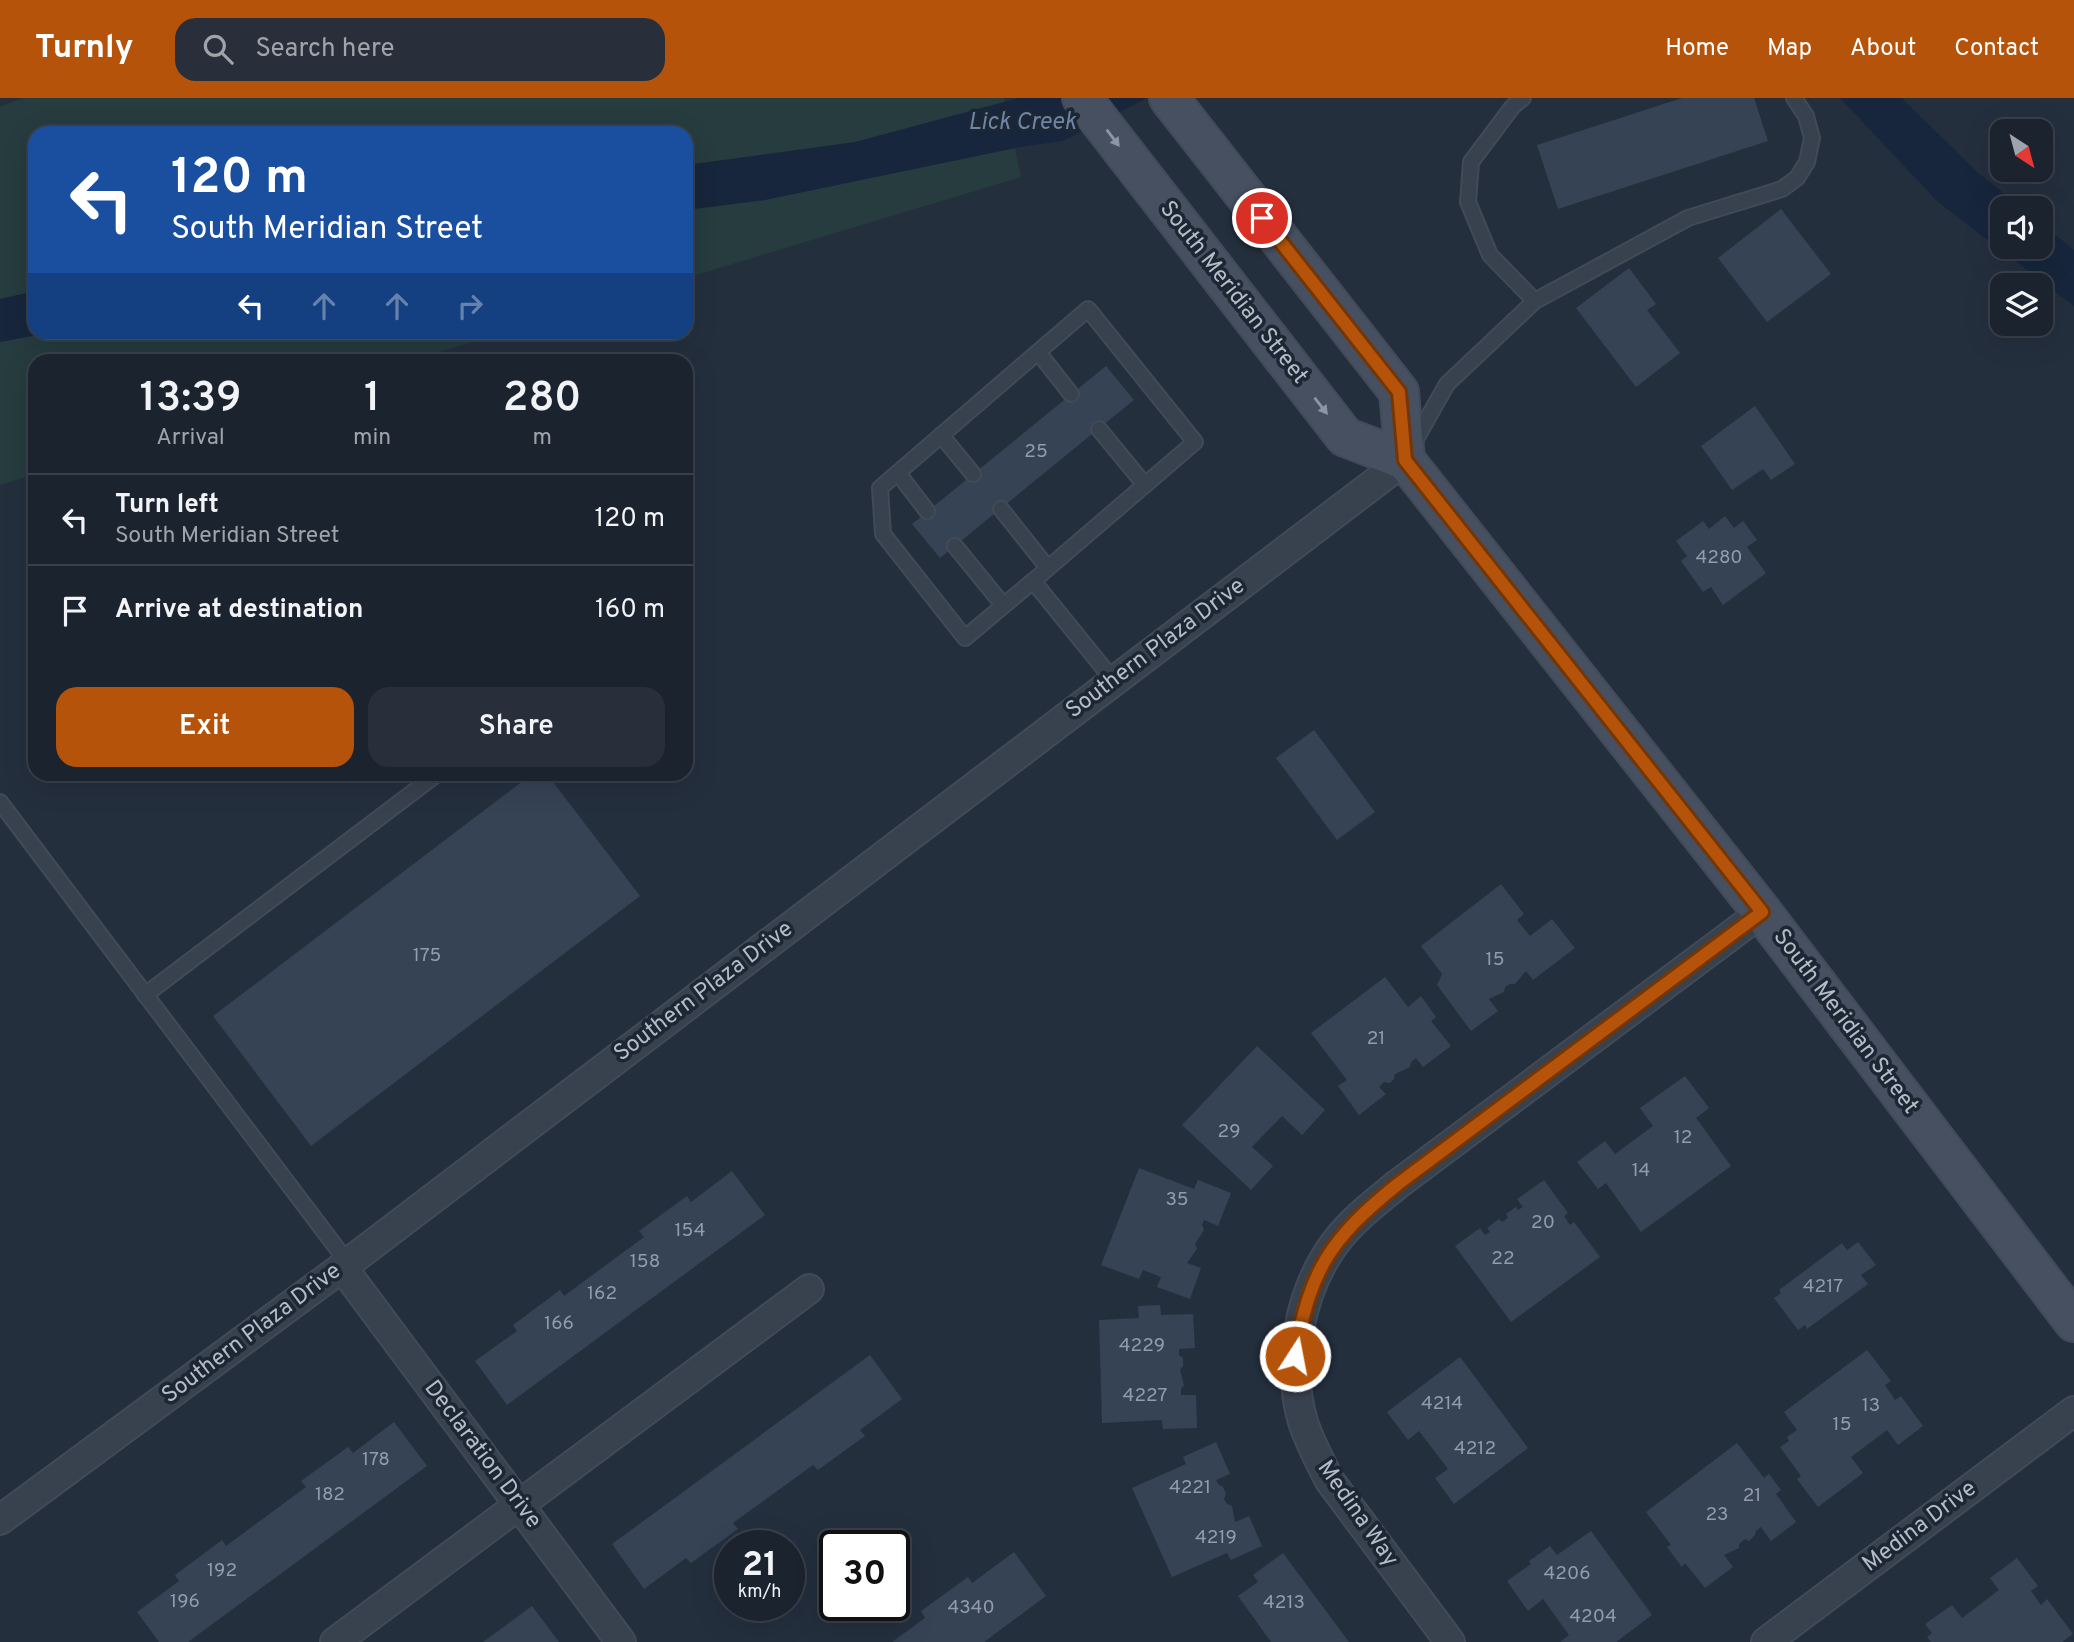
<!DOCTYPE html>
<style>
body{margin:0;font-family:Overpass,sans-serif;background:#282f3a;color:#f1f3f6;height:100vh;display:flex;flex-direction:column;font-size:26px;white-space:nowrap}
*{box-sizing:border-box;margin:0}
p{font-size:23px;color:#a0a4aa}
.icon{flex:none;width:38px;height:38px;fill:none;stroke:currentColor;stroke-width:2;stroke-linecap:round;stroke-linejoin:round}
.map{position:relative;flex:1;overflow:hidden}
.side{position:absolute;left:28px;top:256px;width:665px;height:427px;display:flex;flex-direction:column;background:#1b232e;border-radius:21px;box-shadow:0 7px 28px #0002,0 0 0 2px #39404a}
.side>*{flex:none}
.hud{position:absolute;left:28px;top:28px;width:665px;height:214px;border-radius:21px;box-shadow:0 7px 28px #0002,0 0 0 2px #39404a;background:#1a4fa0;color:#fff;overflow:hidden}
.needle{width:46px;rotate:144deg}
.controls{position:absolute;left:1990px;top:21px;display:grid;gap:14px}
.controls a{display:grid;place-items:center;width:63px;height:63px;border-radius:14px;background:#1b232e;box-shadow:0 7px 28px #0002,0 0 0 2px #39404a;font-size:35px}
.speed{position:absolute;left:714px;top:1432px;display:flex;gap:14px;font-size:35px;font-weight:700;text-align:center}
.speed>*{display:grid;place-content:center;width:91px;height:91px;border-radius:50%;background:#1b232e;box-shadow:0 7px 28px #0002,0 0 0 2px #39404a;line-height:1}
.speed small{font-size:18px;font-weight:400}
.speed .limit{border:4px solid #111;border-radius:10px;background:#fff;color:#111}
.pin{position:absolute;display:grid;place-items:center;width:60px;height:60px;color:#fff;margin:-30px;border:4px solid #fff;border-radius:50%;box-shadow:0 2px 7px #0007}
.me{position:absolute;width:77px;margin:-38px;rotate:11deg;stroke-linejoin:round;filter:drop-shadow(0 0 5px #0008)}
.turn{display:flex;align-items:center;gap:24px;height:147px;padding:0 28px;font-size:32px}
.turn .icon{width:91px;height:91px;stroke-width:2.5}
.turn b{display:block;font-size:49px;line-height:60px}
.lanes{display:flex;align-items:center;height:66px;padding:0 28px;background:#0003;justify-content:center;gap:35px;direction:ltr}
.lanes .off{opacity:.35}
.eta{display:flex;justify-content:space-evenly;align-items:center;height:119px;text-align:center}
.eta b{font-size:42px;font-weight:600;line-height:49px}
.cta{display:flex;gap:14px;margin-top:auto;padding:14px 28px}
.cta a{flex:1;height:80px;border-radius:21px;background:#b45309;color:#fff;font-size:28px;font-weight:600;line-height:80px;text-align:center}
.cta a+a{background:#282f3a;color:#f1f3f6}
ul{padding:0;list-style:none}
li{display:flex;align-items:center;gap:21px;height:91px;padding:0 28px;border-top:2px solid #39404a}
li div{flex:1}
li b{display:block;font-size:26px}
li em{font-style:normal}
header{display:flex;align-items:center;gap:42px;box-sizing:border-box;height:98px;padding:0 35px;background:#b45309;color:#fff}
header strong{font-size:33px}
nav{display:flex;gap:38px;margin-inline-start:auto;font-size:24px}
.search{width:490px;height:63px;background:#282f3a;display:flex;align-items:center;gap:18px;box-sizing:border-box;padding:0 24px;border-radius:21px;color:#a0a4aa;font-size:26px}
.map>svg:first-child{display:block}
.green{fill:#263c3f}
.water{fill:#17263c}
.building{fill:#364354}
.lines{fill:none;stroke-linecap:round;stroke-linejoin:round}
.service-casing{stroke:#414a57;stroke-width:18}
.minor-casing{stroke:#414a57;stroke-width:32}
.secondary-casing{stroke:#414a57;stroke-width:42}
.service{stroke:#38414e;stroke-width:14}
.minor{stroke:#38414e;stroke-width:28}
.secondary{stroke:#465061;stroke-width:38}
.oneway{fill:#8e96a5}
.route-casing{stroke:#753606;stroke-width:18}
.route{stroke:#b45309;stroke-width:12}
.labels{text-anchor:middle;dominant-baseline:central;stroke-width:7;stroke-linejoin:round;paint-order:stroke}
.number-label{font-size:19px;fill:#929caa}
.street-label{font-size:23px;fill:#b4bcc9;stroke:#1d2633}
.water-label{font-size:24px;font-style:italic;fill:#6d86a8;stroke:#1d2633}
</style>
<header>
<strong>Turnly</strong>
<div class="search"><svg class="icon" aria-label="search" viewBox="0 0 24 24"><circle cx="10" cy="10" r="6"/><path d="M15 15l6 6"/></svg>Search here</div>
<nav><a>Home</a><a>Map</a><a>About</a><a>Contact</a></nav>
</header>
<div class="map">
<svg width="2074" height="1544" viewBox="0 0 2074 1544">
<rect width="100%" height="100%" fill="#242f3e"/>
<polygon class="green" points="22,0 1004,0 1021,79 686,180 686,35 35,35 35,234 504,235 411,262 35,262 35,376 0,387 0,9"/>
<g class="water">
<polygon points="1019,0 1147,0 1063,43 1020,49 765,102 686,112 686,67 855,44"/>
<polygon points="1840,0 1902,0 1977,74 2022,110 2002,110 2002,149 2040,149 2041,125 2074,152 2074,208 1938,104"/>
<polygon points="35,193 35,234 49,235 0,244 0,201"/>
</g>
<g class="building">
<polygon points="1682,0 1754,0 1768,43 1558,111 1537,47"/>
<polygon points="1781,111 1831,176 1767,224 1718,160"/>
<polygon points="1629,170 1656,206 1647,212 1680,255 1636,289 1576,210"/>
<polygon points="1106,268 1134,302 940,460 912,426"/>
<polygon points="1755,308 1795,366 1771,382 1763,371 1732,392 1701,348"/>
<polygon points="1725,418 1734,430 1743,423 1757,442 1747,449 1766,475 1723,507 1711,489 1703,494 1681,463 1687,458 1676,443 1703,423 1709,431"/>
<polygon points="1314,632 1375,714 1337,742 1276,660"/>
<polygon points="532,676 547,676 640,798 311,1048 213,918"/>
<polygon points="1501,786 1524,816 1517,822 1530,838 1552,821 1575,850 1533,882 1526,873 1515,886 1510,886 1505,889 1504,894 1489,901 1498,913 1471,933 1437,887 1442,876 1421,848"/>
<polygon points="1385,879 1408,909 1421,898 1436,919 1431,923 1451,948 1423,969 1416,960 1411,964 1410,969 1395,976 1394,981 1390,985 1384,984 1379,989 1386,996 1359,1017 1338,988 1347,982 1311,935"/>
<polygon points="1257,948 1325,1012 1302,1037 1282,1018 1252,1049 1273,1068 1251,1092 1182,1027"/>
<polygon points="1685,978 1709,1010 1696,1020 1731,1068 1641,1134 1606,1085 1598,1091 1577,1064 1605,1043 1615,1056 1653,1028 1640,1010"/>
<polygon points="1139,1070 1194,1091 1198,1082 1231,1095 1218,1128 1204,1122 1202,1127 1204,1132 1195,1146 1197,1151 1187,1165 1201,1170 1190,1201 1157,1189 1161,1179 1143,1172 1139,1181 1101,1167"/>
<polygon points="732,1073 765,1117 507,1307 475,1263 517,1233 513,1227 560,1192 564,1198 644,1139 639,1133 687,1098 691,1104"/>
<polygon points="1544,1082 1568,1115 1564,1118 1570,1127 1574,1124 1600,1159 1511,1224 1455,1148 1480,1130 1485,1137 1490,1134 1487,1130 1499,1121 1502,1124 1508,1120 1506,1116 1516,1109 1518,1112 1523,1109 1517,1101"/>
<polygon points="1858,1144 1876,1167 1861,1177 1868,1186 1807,1231 1805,1227 1798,1232 1774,1200 1781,1195 1779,1192 1842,1145 1847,1152"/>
<polygon points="1160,1207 1161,1217 1193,1216 1195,1250 1179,1251 1179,1257 1183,1260 1183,1268 1180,1272 1184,1287 1181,1291 1181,1297 1196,1297 1197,1330 1163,1331 1162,1322 1102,1325 1099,1222 1139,1220 1138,1208"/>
<polygon points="1867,1252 1891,1283 1885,1287 1895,1302 1901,1298 1923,1328 1898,1347 1887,1332 1851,1359 1863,1375 1818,1409 1797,1381 1801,1378 1780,1349 1789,1343 1787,1339 1797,1332 1784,1314"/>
<polygon points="870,1257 902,1301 860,1332 865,1338 818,1372 813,1367 733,1425 738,1431 691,1465 686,1460 644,1491 612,1446"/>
<polygon points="1460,1259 1528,1350 1454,1406 1435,1380 1448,1371 1419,1333 1408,1342 1387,1314"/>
<polygon points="394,1324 427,1368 188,1544 159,1544 137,1514 179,1483 175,1477 222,1442 226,1448 306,1389 301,1383 348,1349 353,1355"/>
<polygon points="1216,1344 1230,1376 1216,1382 1219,1387 1223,1389 1226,1396 1224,1401 1227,1406 1232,1408 1235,1424 1249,1418 1262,1448 1231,1462 1227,1455 1172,1479 1132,1390 1186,1366 1183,1359"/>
<polygon points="1737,1345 1764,1380 1769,1376 1781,1392 1776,1396 1796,1424 1771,1443 1761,1429 1756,1433 1755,1437 1749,1443 1745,1441 1739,1446 1739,1450 1724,1457 1733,1469 1705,1490 1685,1465 1682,1469 1667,1449 1671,1447 1646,1414"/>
<polygon points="1591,1433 1652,1517 1616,1544 1560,1544 1569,1537 1543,1501 1528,1513 1507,1483 1531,1466 1529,1463 1550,1448 1557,1457"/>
<polygon points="1014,1454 1046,1498 984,1544 892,1544 925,1520 921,1513 968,1479 972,1485"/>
<polygon points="1283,1455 1349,1544 1271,1544 1238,1498 1258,1484 1253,1477"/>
<polygon points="2017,1460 2038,1488 2031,1493 2041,1507 2047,1501 2073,1536 2062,1544 1931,1544 1927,1539 1932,1535 1925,1526 1952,1507 1962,1520 1999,1492 1990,1480"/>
<polygon points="532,1508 559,1544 483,1544"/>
</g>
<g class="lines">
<defs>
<g id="service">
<polyline points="1523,0 1513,8 1471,64 1468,104 1490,157 1535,203"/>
<polyline points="1038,254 1071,296"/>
<polyline points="1099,331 1145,387"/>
<polyline points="941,337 973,376"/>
<polyline points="1412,348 1447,286 1535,203 1688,120 1782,91 1797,80 1807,64 1812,40 1806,18 1794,0"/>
<polyline points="898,375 927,413"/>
<polyline points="1001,411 1048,470"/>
<polyline points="955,448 1003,507"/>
<polyline points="1033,483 965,540 883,436 880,390 1088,211 1195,344 1033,483 1114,583"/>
<polyline points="0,704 348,1165"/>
<polyline points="145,897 437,676"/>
</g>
<g id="minor">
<polyline points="342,1169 621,1544"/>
<polyline points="0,1422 348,1165 1405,362"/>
<polyline points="335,1544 809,1191"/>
<path d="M1450 1544 1330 1383C1320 1364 1310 1345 1303 1324 1286 1266 1299 1194 1335 1145 1352 1122 1376 1104 1398 1086L1762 814"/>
<polyline points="1766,1544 2074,1313"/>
</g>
<g id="secondary">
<polyline points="1082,0 1345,339 1405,362 1762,814 2074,1224"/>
<polyline points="1169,0 1399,294 1405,362"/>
</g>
</defs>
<use href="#service" class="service-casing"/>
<use href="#minor" class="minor-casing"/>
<use href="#secondary" class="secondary-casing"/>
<use href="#service" class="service"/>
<use href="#minor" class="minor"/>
<use href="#secondary" class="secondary"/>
</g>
<defs><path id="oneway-solid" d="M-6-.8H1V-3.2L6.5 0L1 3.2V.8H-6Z" transform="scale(1.75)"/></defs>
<g class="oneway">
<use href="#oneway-solid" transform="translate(1113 40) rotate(53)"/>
<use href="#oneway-solid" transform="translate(1321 308) rotate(52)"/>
</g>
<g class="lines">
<defs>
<path id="route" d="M1262 120 1399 294 1405 362 1762 814 1398 1086C1330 1141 1310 1171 1295 1258"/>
</defs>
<use href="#route" class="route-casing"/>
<use href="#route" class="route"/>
</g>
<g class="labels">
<g class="number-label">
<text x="1036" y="354">25</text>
<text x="1719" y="460">4280</text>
<text x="427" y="858">175</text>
<text x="1495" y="862">15</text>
<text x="1376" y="941">21</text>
<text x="1229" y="1034">29</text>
<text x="1683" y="1040">12</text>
<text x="1641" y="1073">14</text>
<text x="1177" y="1102">35</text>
<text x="1543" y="1125">20</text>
<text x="690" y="1133">154</text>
<text x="1503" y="1161">22</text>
<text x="645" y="1164">158</text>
<text x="1823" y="1189">4217</text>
<text x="602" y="1196">162</text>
<text x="559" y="1226">166</text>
<text x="1142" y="1248">4229</text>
<text x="1145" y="1298">4227</text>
<text x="1442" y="1306">4214</text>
<text x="1871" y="1308">13</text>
<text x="1842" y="1327">15</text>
<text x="1475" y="1351">4212</text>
<text x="376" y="1362">178</text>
<text x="1190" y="1390">4221</text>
<text x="330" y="1397">182</text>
<text x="1752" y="1398">21</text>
<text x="1717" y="1417">23</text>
<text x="1216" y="1440">4219</text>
<text x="222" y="1473">192</text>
<text x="1567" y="1476">4206</text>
<text x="185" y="1504">196</text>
<text x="1284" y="1505">4213</text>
<text x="971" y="1510">4340</text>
<text x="1593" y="1519">4204</text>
</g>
<g class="street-label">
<text transform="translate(1233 195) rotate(52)">South Meridian Street</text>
<text transform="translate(1156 551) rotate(-37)">Southern Plaza Drive</text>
<text transform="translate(704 894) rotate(-37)">Southern Plaza Drive</text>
<text transform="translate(1845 924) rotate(53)">South Meridian Street</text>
<text transform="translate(252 1236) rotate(-37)">Southern Plaza Drive</text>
<text transform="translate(482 1357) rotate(53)">Declaration Drive</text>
<text transform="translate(1357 1416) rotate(55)">Medina Way</text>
<text transform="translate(1920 1429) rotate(-37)">Medina Drive</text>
</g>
<g class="water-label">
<text x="1022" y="25">Lick Creek</text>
</g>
</g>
</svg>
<div class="controls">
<a><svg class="needle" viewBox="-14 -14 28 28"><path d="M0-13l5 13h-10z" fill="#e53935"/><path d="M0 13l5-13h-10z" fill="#a0a4aa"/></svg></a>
<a><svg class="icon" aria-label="sound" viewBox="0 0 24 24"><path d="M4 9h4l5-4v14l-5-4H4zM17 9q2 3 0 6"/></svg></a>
<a><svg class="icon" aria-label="layers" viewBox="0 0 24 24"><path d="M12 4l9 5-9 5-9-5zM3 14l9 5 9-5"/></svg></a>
</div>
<div class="speed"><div>21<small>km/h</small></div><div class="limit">30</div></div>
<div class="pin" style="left:1262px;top:120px;background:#d93025"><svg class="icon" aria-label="arrive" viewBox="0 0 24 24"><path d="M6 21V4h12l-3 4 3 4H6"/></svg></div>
<svg class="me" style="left:1295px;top:1258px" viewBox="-20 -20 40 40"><circle r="17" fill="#b45309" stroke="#fff" stroke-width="3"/><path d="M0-11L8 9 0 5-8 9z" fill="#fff"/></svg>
<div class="hud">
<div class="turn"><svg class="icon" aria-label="left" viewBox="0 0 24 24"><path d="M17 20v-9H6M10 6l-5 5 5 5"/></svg><div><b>120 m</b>South Meridian Street</div></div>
<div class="lanes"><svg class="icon" aria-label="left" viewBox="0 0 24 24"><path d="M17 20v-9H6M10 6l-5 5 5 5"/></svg><svg class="icon off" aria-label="ahead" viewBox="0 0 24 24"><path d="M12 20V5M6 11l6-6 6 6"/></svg><svg class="icon off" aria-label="ahead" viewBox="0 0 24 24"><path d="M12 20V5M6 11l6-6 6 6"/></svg><svg class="icon off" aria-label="right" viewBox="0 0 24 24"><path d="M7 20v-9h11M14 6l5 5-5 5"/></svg></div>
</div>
<section class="side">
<div class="eta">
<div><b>13:39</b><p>Arrival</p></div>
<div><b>1</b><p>min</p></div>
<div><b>280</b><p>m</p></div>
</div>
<ul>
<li><svg class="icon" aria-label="left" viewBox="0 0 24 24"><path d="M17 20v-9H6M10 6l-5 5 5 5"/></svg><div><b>Turn left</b><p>South Meridian Street</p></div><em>120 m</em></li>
<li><svg class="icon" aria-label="arrive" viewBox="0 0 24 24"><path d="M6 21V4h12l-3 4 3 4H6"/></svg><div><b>Arrive at destination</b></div><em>160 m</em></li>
</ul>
<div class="cta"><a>Exit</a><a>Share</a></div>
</section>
</div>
